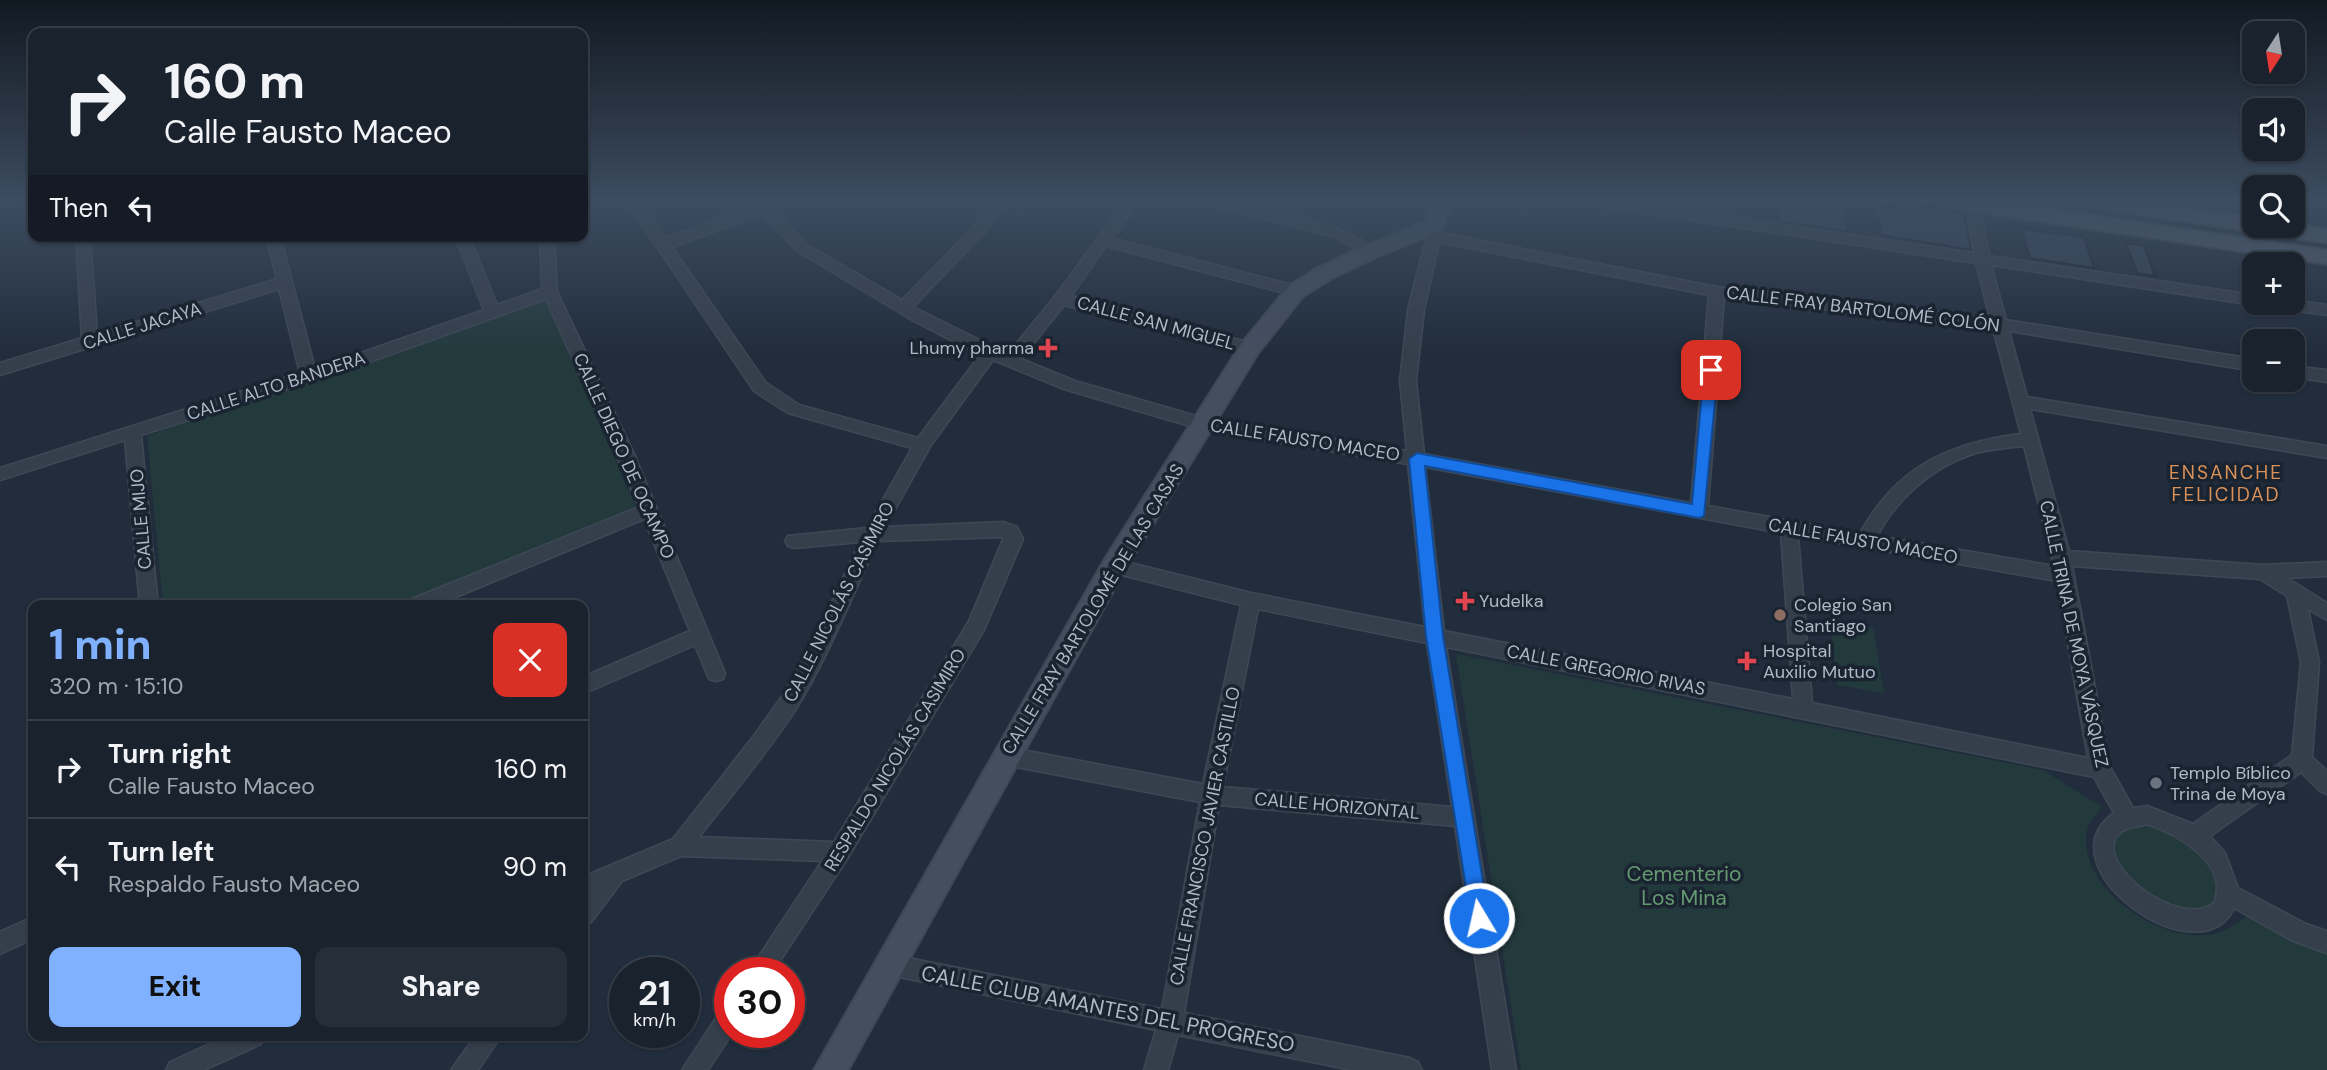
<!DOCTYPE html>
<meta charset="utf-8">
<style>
body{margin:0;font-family:"DM Sans",sans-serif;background:#262f39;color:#f1f3f6;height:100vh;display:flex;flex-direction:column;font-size:26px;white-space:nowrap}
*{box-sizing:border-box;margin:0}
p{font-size:23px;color:#9fa4aa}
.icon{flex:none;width:38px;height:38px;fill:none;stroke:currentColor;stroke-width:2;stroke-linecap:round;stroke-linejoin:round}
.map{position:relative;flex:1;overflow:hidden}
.drawer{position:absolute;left:28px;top:600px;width:560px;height:441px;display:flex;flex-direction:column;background:#19222d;border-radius:14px;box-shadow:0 2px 5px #0004,0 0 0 2px #373f49}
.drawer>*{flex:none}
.top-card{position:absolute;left:28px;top:28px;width:560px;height:214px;border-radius:14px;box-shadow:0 2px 5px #0004,0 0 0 2px #373f49;background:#19222d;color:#f1f3f6;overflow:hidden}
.needle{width:46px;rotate:192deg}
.buttons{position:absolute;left:2242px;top:21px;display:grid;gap:14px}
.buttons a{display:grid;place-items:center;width:63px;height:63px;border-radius:14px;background:#19222d;box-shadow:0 2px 5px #0004,0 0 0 2px #373f49;font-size:35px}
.speed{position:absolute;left:609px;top:957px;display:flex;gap:14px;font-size:35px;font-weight:700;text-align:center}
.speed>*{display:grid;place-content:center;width:91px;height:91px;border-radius:50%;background:#19222d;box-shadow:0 2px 5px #0004,0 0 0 2px #373f49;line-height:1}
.speed small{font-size:18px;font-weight:400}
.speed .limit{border:10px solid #d22;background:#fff;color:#111}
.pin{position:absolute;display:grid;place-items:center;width:60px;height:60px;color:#fff;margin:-30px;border-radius:14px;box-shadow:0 4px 10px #0006}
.me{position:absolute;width:77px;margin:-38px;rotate:351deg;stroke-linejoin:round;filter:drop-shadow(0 0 5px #0008)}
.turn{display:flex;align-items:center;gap:24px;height:147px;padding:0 21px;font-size:32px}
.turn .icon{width:91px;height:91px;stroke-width:2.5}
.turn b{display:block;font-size:49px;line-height:60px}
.then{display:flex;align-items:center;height:66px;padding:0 21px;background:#0003;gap:14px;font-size:26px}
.round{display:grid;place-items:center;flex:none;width:74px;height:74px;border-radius:14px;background:#262f39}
.overview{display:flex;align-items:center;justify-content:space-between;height:119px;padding:0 21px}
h1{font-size:42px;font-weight:800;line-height:52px;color:#7fb1fe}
.primary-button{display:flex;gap:14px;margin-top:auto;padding:14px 21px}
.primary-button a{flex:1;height:80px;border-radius:14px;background:#7fb1fe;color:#111;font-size:28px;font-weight:800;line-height:80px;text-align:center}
.primary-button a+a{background:#262f39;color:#f1f3f6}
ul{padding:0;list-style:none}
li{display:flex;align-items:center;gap:21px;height:98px;padding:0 21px;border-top:2px solid #373f49}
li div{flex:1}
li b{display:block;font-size:26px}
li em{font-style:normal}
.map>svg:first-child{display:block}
.green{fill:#233a3d}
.building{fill:#334152;stroke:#1c2633;stroke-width:2}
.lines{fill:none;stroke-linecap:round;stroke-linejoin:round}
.street-casing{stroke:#3e4855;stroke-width:3}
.secondary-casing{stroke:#3e4855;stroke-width:4}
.primary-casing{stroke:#3e4855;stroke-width:4}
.street{fill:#353f4c;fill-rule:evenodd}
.secondary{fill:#434e5f;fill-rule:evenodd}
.primary{fill:#535e6c;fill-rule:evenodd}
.route{fill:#1a73e8;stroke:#114b97;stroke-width:2}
.health-dot{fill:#e0444e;stroke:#1a2431;stroke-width:2.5}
.education-dot{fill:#8d6e63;stroke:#1a2431;stroke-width:2.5}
.worship-dot{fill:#6b7280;stroke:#1a2431;stroke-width:2.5}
.labels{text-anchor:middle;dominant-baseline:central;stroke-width:7;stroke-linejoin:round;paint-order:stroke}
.street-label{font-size:18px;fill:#b0b9c8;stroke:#1a2431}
.poi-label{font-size:18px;fill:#b0b9c8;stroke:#1a2431;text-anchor:start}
.neighbourhood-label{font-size:19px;letter-spacing:2px;fill:#da9059;stroke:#1a2431}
.near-park-label{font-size:21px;fill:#659a71;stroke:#1a2431}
.near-street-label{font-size:21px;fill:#b0b9c8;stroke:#1a2431}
</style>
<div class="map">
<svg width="2327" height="1070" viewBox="0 0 2327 1070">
<rect width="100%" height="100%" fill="#212d3c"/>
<g class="green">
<polygon points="544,297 637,510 395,605 163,605 147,436"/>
<polygon points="1829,620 1873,627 1884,693 1838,685"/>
<path d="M1456 654 2043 770 2102 807C2097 813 2089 821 2087 829 2075 889 2165 948 2218 933 2227 930 2238 922 2246 917L2327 953V1070H1521Z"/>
<path d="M2150 823 2185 837 2213 866 2220 898 2212 908 2182 915C2170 908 2132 889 2124 880 2112 864 2110 845 2121 829Z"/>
</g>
<g class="building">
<polygon points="1777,202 1842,202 1848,231 1780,222"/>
<polygon points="1910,205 1964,213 1971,250 1881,235 1875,206 1911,210"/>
<polygon points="2021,229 2084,237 2094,268 2030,258"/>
<polygon points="2126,243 2144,246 2155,276 2137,273"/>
</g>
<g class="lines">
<defs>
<g id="street">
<path d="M627 202H641L666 238 756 206 753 202H780L774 208 806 244 902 300 974 227 993 202H1008L984 233 913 307 1008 354 1056 295 1124 202H1138L1112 238 1296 286 1303 291 1296 296 1106 246 1071 296 1255 344 1258 348 1255 352 1250 353 1064 305 1021 359 1075 381 1203 418 1407 451 1400 381 1408 310 1430 223 1435 221 1442 226 1441 233 1717 287 1990 318 1976 263 1599 206 1592 202H1630L1974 253 1965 202H1979L1989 256 2254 295V303L2259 304 2254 305 1991 265 2006 320 2254 359V371L2009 331 2027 397 2327 446V458L2030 409 2069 551 2263 565 2327 562V576L2287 578 2327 603V620L2308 609 2319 662 2312 757 2327 771V794L2320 791 2301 772 2210 836 2225 853 2238 888 2306 924 2327 931V953L2293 941 2234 908C2199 981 2039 866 2114 813L2094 777 1446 647 1516 1070H1492L1455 826 1219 805 1184 1013 1410 1058 1418 1062 1422 1070H1352L1178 1035 1168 1070H1144L1156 1030 880 973 877 965 880 957 888 954 1162 1009 1200 802 1006 765 999 762 996 756 999 750 1006 747 1203 784 1241 605 1114 573 1108 571 1105 566 1108 561 1114 559 1251 593 1425 627 1408 464 1203 430 1064 389 993 360 931 445 885 527 1003 522 1017 527 1023 539 984 630 847 859 772 973H748L822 861 681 856 622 881 591 922 583 925V877L673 839 753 737 783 695 814 640 860 542 794 548 788 546 785 541 788 536 867 528 912 448 788 413 754 391ZM763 214 796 250 914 321 980 355 918 438 799 405 766 383 672 247ZM1439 242 1709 295 1691 503 1424 454 1416 381 1424 310ZM1724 298 1993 328 2021 434C1948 443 1897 467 1860 533L1708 506ZM2024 446 2054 566 1877 536C1896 500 1931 468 1970 455 1987 449 2006 448 2024 446ZM1425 467 1781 533 1793 699 1444 631ZM1798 536 2057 581 2088 758 1812 703ZM1004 537 969 621 834 842 699 837C732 794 767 754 796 709 829 656 851 597 878 541ZM2072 566 2260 579 2287 596 2301 662 2292 755 2193 824 2147 806 2133 808 2110 767ZM1258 609 1427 643 1452 807 1223 787ZM2147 824C2177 834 2230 863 2214 903 2179 930 2095 865 2117 836 2124 827 2137 827 2147 824Z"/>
<path d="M1211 202C1247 202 1353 224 1376 252L1374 255H1364L1336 237 1213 205Z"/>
<polygon points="76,236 90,236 97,334 277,279 266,236 280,236 315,369 484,310 455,236 469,236 497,305 542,289 540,236 554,236 557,292 634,454 725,673 723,679 716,681 709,679 695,645 583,694 583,677 690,631 644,519 434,606 404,606 407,601 639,507 546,299 335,374 141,435 158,606 140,606 125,440 0,480 0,468 300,373 279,289 0,375 0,363 82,338"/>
<polygon points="2292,300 2327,305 2327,315 2274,308 2267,303 2292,303"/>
<polygon points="2292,366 2327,370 2327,382 2292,377"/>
<polygon points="33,917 33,939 0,954 0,932"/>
<polygon points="730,1006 730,1032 733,1032 708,1070 682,1070 722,1009"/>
<polygon points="227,1036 264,1036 261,1044 204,1070 166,1070 170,1062"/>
<polygon points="475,1036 501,1036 478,1070 451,1070"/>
</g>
<polygon id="secondary" points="1431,202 1451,202 1442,230 1376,257 1332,278 1303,296 1258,353 1123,573 848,1070 814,1070 1105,559 1242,343 1289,286 1318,268 1362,247 1426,222"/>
<g id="primary">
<polygon points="1947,202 2003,202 2327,250 2327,264 1957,209 1950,207"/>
<polygon points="2093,202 2148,202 2254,218 2254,226 2292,224 2327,229 2327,243 2103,209 2096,207"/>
</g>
</defs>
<use href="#street" class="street-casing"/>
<use href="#secondary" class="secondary-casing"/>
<use href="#primary" class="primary-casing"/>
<use href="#street" class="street"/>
<use href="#secondary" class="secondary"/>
<use href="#primary" class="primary"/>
</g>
<linearGradient id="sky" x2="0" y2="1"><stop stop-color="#121921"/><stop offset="0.57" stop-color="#3d4c61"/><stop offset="1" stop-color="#3d4c61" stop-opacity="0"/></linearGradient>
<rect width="2327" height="352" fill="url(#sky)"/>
<polygon class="route" points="1711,365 1718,370 1704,516 1699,518 1425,466 1443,636 1489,918 1486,925 1479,928 1472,925 1426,636 1409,459 1417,453 1692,504 1704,370"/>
<g class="health-dot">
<path d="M1044.5 337.5h7v7h7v7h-7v7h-7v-7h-7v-7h7z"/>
<path d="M1461.5 590.5h7v7h7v7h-7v7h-7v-7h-7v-7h7z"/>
<path d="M1743.5 650.5h7v7h7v7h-7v7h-7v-7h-7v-7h7z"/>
</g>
<circle class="education-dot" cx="1780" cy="615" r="7"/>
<circle class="worship-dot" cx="2156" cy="783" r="7"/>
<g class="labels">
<g class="street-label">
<text transform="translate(1863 309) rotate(7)">CALLE FRAY BARTOLOMÉ COLÓN</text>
<text transform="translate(1156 323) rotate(15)">CALLE SAN MIGUEL</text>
<text transform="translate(142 326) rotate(-17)">CALLE JACAYA</text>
<text transform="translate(276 386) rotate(-18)">CALLE ALTO BANDERA</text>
<text transform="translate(1305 440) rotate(9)">CALLE FAUSTO MACEO</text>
<text transform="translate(624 456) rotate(66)">CALLE DIEGO DE OCAMPO</text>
<text transform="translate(141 519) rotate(-95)">CALLE MIJO</text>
<text transform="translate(1863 541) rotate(10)">CALLE FAUSTO MACEO</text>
<text transform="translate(839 602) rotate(-63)">CALLE NICOLÁS CASIMIRO</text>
<text transform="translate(1093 609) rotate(-59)">CALLE FRAY BARTOLOMÉ DE LAS CASAS</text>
<text transform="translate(2074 634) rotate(78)">CALLE TRINA DE MOYA VÁSQUEZ</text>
<text transform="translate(1606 670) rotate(11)">CALLE GREGORIO RIVAS</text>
<text transform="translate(895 760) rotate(-59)">RESPALDO NICOLÁS CASIMIRO</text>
<text transform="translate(1337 806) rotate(5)">CALLE HORIZONTAL</text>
<text transform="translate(1205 836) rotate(-79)">CALLE FRANCISCO JAVIER CASTILLO</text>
</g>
<g class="poi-label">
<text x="1034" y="348" text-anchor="end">Lhumy pharma</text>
<text x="1479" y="601">Yudelka</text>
<text x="1794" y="605">Colegio San<tspan x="1794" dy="21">Santiago</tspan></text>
<text x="1763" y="651">Hospital<tspan x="1763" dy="21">Auxilio Mutuo</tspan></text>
<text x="2170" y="773">Templo Bíblico<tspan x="2170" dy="21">Trina de Moya</tspan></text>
</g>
<g class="neighbourhood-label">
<text x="2226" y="472">ENSANCHE<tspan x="2226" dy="22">FELICIDAD</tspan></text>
</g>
<g class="near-park-label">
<text x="1684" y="874">Cementerio<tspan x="1684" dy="24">Los Mina</tspan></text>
</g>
<g class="near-street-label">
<text transform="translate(1108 1009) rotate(11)">CALLE CLUB AMANTES DEL PROGRESO</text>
</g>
</g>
</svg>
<div class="buttons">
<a><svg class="needle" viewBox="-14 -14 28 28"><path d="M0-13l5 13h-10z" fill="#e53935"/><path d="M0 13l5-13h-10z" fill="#9fa4aa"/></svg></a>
<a><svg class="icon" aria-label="sound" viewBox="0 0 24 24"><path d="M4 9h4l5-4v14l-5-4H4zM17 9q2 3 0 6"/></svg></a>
<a><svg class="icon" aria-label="search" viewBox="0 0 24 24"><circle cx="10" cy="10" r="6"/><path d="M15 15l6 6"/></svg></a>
<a>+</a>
<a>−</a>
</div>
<div class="speed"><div>21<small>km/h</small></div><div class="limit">30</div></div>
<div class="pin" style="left:1711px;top:370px;background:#d93025"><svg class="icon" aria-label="arrive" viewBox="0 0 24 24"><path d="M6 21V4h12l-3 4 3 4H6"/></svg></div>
<svg class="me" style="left:1479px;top:918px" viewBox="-20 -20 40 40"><circle r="17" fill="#1a73e8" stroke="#fff" stroke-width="3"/><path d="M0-11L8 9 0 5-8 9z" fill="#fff"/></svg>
<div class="top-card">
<div class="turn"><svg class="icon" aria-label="right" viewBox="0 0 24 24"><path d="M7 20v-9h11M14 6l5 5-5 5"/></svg><div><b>160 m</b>Calle Fausto Maceo</div></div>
<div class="then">Then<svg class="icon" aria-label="left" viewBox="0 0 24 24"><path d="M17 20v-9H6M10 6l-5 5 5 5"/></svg></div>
</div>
<section class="drawer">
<div class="overview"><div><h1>1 min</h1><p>320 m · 15:10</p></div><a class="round" style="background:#d93025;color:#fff"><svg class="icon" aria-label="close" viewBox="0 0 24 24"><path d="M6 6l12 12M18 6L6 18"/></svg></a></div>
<ul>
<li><svg class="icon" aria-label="right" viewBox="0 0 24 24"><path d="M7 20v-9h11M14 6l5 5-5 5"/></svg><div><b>Turn right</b><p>Calle Fausto Maceo</p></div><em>160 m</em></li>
<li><svg class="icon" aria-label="left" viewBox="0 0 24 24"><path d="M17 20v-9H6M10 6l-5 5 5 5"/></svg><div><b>Turn left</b><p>Respaldo Fausto Maceo</p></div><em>90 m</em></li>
</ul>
<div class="primary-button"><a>Exit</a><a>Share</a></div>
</section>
</div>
